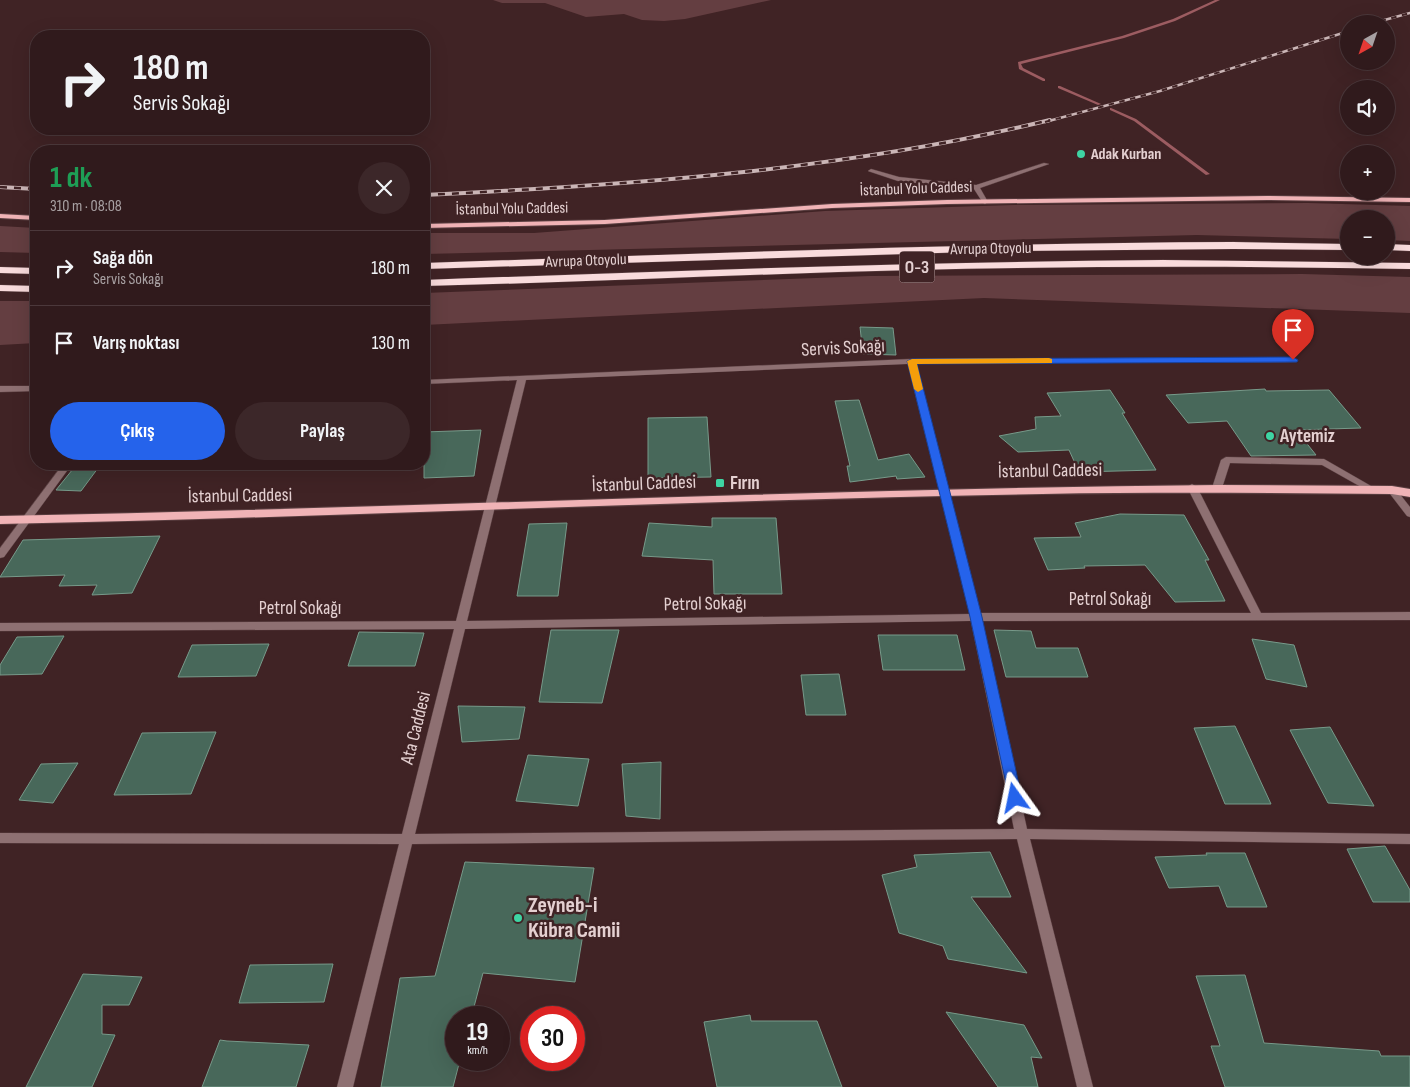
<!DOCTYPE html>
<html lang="tr">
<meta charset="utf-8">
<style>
body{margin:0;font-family:"Sofia Sans Condensed",sans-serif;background:#3c2729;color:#f1f3f6;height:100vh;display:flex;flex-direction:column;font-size:19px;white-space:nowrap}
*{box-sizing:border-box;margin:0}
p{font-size:16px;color:#a8a1a3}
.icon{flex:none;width:28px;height:28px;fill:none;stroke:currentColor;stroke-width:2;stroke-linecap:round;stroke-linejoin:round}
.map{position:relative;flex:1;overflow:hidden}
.sheet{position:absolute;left:30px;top:145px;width:400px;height:325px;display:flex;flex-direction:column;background:#301a1c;border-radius:20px;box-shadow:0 5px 20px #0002,0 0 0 1px #4b383b}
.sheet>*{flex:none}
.hud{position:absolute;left:30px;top:30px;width:400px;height:105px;border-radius:20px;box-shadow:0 5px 20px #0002,0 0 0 1px #4b383b;background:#301a1c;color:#f1f3f6;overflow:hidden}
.needle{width:32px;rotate:220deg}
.tools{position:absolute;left:1340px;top:15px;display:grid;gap:10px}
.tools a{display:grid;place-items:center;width:55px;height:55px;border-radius:50%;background:#301a1c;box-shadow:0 5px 20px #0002,0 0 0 1px #4b383b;font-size:25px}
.speed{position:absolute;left:445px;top:1006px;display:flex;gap:10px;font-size:25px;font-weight:700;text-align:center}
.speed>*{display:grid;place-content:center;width:65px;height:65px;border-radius:50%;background:#301a1c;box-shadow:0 5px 20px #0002,0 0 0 1px #4b383b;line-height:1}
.speed small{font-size:12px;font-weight:400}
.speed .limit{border:8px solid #d22;background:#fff;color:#111}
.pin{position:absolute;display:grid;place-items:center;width:42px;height:42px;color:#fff;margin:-51px -21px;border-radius:50% 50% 50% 0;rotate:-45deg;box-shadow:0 0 5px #0007}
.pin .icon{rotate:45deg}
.me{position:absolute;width:55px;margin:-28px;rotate:348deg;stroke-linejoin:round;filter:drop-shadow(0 0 4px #0008)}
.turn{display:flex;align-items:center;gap:18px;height:105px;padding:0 20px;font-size:22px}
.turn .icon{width:65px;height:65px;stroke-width:2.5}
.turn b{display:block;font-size:35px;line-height:42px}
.round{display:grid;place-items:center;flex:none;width:52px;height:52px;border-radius:26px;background:#3c2729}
.head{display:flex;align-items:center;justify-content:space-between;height:85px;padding:0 20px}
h1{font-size:30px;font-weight:700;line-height:38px;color:#1e9e55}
.action{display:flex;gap:10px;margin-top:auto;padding:10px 20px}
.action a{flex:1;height:58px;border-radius:30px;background:#2563eb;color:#fff;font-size:20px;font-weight:700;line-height:58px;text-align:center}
.action a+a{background:#3c2729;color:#f1f3f6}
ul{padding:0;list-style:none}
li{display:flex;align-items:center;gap:15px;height:75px;padding:0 20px;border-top:1px solid #4b383b}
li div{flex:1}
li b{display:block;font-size:19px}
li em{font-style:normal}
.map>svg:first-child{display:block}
.green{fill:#643e41}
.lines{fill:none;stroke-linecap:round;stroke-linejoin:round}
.stream{fill:#9c5c61;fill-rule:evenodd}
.building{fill:#48685a;stroke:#779a8a}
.lane-casing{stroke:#5a3f41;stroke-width:1}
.street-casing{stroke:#5a3f41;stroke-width:1}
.primary-casing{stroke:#5a3f41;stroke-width:2}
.highway-casing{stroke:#5a3f41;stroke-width:1}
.lane{fill:#8e7072;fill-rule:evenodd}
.street{fill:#8e7072;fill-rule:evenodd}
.primary{fill:#f0b3b6;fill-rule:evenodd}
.highway{fill:#f9dbdc;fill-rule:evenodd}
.rail-far1-casing{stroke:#cab5b6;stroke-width:2.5}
.rail-casing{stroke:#cab5b6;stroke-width:4}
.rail-far1{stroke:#402325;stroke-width:2;stroke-dasharray:5.5;stroke-linecap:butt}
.rail{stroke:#402325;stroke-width:2.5;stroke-dasharray:7;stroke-linecap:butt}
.route{fill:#2563eb;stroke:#184099}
.slow{fill:#f59e0b}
.poi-dot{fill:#3ed4a3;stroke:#402325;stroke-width:2}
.labels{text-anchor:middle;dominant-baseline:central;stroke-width:5;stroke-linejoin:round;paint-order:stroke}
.far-poi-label{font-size:16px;font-weight:bold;fill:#e4d0d1;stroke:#402325;text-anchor:start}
.far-street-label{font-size:16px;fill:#e4d0d1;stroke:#402325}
.shield{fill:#402325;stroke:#b39c9d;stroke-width:1}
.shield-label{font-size:18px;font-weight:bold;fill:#e4d0d1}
.street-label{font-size:19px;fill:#e4d0d1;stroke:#402325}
.poi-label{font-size:19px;font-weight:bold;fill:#e4d0d1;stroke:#402325;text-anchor:start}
.near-poi-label{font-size:22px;font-weight:bold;fill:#e4d0d1;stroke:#402325;text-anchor:start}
</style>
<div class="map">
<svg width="1410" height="1087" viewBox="0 0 1410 1087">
<rect width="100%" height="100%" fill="#402325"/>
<g class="green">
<polygon points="493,0 771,0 685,19 664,21 642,20 624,14 586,17 545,3 502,3"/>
<polygon points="1308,203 1410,206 1410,241 1386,240 1386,219 1349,219 1349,239 1197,235 424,254 424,233 534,233 825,211 1014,205"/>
<polygon points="0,226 36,228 36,253 0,252"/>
<polygon points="1302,274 1410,277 1410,313 984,298 424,325 424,293 870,276"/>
<polygon points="0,301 36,301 36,343 0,345"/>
</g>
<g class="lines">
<g class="stream">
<polygon points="1215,0 1220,0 1175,21 1124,38 1021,64 1023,68 1045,79 1045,81 1043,81 1019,69 1018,62 1122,36 1173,19"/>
<polygon points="1058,86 1060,86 1101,104 1098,105 1058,88"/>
<polygon points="1111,108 1136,119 1210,174 1206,175 1134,121 1110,110 1110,108"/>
</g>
</g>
<g class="building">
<polygon points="860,327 893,328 896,355 863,354"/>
<polygon points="1265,389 1266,391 1329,390 1361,428 1296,430 1316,455 1251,456 1227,421 1188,423 1166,395"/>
<polygon points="1110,390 1125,413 1122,413 1156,470 1079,472 1069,450 1018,452 999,436 1036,429 1035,417 1061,416 1047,393"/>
<polygon points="859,400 878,460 909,454 925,477 897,479 896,476 850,482 847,466 850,466 835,401"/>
<polygon points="707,417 711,477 648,478 648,418"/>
<polygon points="481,430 474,476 424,478 424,432"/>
<polygon points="77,464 101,464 81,491 56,490"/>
<polygon points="1120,514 1184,515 1209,560 1205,560 1225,601 1175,602 1145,565 1084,566 1085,568 1048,570 1034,538 1081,537 1075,523"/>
<polygon points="712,518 776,518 782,594 714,594 713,560 642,556 649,523 712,527"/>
<polygon points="567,523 558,596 517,596 529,524"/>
<polygon points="160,536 132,593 92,595 97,585 59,586 65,575 0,577 23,540"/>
<polygon points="551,630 619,630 602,703 539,702"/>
<polygon points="994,630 1031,631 1036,648 1078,648 1088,677 1006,677"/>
<polygon points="359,632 424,633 415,666 348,666"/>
<polygon points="878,635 957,635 965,670 883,670"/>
<polygon points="64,636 42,674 0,675 0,665 17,637"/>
<polygon points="1252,639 1294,645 1307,687 1266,679"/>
<polygon points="269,644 256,676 178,677 192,645"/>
<polygon points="839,674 846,715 806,715 801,675"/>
<polygon points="458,706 525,707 519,739 462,742"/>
<polygon points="1235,726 1271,804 1225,804 1194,728"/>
<polygon points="1330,727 1374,806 1328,803 1290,730"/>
<polygon points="216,732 191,794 114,795 142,733"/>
<polygon points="528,755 589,759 578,806 516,801"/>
<polygon points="661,762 660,819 626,816 622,764"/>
<polygon points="78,763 53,803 19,800 41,764"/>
<polygon points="1385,846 1410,890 1410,902 1373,902 1347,849"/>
<polygon points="990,852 1011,897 971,897 1027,973 948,959 943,946 899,933 882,875 917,867 914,855"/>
<polygon points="1206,853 1245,853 1267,907 1227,907 1219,886 1169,888 1155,857 1207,855"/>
<polygon points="465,862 594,868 575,982 483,973 471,1018 456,1018 456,1060 460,1060 453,1087 381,1087 400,978 435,976"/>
<polygon points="333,964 324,1002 239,1003 250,965"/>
<polygon points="83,974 142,977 129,1005 102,1005 102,1034 115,1035 92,1087 26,1087"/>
<polygon points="1245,975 1264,1043 1379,1051 1381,1056 1410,1056 1410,1087 1225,1087 1211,1046 1220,1046 1196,976"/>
<polygon points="946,1012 1024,1025 1042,1058 1031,1057 1038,1087 998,1087"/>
<polygon points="750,1015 751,1021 817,1021 842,1087 717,1087 704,1022"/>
<polygon points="220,1040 227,1041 309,1045 296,1087 202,1087"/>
</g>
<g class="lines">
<defs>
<polygon id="lane" points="1226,457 1324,459 1378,490 1376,492 1370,492 1322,465 1230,463 1222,488 1217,491 1214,490 1212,488 1221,460"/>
<g id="street">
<polygon points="1044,163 1049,164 980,188 988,202 985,204 983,203 974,189 898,181 868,171 871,169 899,177 976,185"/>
<path d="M1293 358 1297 360 1296 362 916 363 980 613H1251L1187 487 1192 484 1197 487 1261 613 1410 612V620L982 621 1027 829 1410 834V844L1030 839 1093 1087H1077L1017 839 412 844 353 1087H337L399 844 0 843V833L402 834 454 629 0 631V623L456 621 517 380 424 384V380L911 359ZM908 364 970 614 467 621 526 380ZM971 621 1014 829 415 834 465 629Z"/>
<polygon points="0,386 36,386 36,391 0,392"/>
<polygon points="63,464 72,464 4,557 0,558 0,548"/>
<polygon points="1392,487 1395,488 1410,507 1410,517 1407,516 1387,490"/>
</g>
<g id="primary">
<polygon points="1267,196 1410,198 1410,202 1267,200 947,204 832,208 605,224 424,228 424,224 605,220 832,204 947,200"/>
<polygon points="0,214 36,216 36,220 0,218"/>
<path d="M1218 485 1392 486 1410 489V497L1392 494C1275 493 1159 492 1042 494 695 500 347 517 0 524V516C406 508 812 489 1218 485Z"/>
</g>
<g id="highway">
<path d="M1233 242 1349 244V250L1233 249 1002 251 424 269V263C694 254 963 243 1233 242Z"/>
<polygon points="1386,244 1410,245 1410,251 1386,250"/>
<path d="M1163 260 1410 263V269C1245 266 1080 266 914 270 751 274 587 282 424 286V280C670 271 917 262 1163 260Z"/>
<polygon points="0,267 36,268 36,274 0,273"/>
<polygon points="0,285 36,286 36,292 0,291"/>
</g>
</defs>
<use href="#lane" class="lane-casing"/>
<use href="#street" class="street-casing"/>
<use href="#primary" class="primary-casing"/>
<use href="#highway" class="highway-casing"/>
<use href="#lane" class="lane"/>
<use href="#street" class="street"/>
<use href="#primary" class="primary"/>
<use href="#highway" class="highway"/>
<defs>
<g id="rail-far1">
<polyline points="1370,24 1410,13"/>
<polyline points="1045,122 1160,91 1349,31"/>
</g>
<g id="rail">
<polyline points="0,187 36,189"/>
<path d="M424 195C633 185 846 170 1050 120"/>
</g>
</defs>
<use href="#rail-far1" class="rail-far1-casing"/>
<use href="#rail" class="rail-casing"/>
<use href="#rail-far1" class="rail-far1"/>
<use href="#rail" class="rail"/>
</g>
<polygon class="route" points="1293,357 1298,360 1297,362 917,364 982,617 1022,798 1020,802 1015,803 1010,802 970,617 907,361 912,359"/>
<polygon class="slow" points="1049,358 1052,359 1052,363 917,364 923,389 918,392 914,389 907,361 912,359"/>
<g class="poi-dot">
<circle cx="1081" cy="154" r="5"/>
<circle cx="1270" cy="436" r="5"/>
<rect x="715" y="478" width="10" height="10" rx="2.5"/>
<circle cx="518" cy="918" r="5"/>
</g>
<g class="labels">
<g class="far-poi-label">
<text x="1091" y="154">Adak Kurban</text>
</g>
<g class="far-street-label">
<text transform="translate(916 189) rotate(-2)">İstanbul Yolu Caddesi</text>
<text transform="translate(512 209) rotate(-1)">İstanbul Yolu Caddesi</text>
<text transform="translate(991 249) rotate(-1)">Avrupa Otoyolu</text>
<text transform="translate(586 261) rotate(-2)">Avrupa Otoyolu</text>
</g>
<rect class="shield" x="899.5" y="251.5" width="35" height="31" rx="4"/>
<g class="shield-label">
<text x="917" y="267">O-3</text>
</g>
<g class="street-label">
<text transform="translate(843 348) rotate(-3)">Servis Sokağı</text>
<text transform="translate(1050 471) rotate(-1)">İstanbul Caddesi</text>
<text transform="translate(644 484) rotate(-2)">İstanbul Caddesi</text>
<text transform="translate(240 496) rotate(-1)">İstanbul Caddesi</text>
<text x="1110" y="599">Petrol Sokağı</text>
<text transform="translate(705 604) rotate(-1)">Petrol Sokağı</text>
<text x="300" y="608">Petrol Sokağı</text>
<text transform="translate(416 728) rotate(-76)">Ata Caddesi</text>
</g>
<g class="poi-label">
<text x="1280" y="436">Aytemiz</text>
<text x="730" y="483">Fırın</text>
</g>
<g class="near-poi-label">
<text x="528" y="905">Zeyneb-i<tspan x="528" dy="25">Kübra Camii</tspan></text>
</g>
</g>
</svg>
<div class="tools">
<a><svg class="needle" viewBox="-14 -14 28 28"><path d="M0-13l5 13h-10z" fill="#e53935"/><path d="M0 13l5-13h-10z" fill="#a8a1a3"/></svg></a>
<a><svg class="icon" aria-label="sound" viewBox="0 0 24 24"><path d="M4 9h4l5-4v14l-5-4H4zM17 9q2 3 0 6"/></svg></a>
<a>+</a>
<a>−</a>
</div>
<div class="speed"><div>19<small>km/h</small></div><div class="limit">30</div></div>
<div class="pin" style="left:1293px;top:360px;background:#d93025"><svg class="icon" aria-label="arrive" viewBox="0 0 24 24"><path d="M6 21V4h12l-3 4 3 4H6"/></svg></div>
<svg class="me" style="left:1015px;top:798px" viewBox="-20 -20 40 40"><path d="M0-17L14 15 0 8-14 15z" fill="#2563eb" stroke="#fff" stroke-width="4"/></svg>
<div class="hud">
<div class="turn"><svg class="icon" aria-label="right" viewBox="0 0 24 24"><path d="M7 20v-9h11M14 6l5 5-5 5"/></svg><div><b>180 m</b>Servis Sokağı</div></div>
</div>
<section class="sheet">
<div class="head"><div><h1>1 dk</h1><p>310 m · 08:08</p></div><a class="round"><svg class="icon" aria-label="close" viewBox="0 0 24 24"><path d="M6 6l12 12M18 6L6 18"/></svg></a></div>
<ul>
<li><svg class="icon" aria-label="right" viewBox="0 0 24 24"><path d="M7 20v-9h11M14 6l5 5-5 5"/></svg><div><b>Sağa dön</b><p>Servis Sokağı</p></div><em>180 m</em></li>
<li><svg class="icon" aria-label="arrive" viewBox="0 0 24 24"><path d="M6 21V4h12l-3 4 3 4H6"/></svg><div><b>Varış noktası</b></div><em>130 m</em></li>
</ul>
<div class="action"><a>Çıkış</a><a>Paylaş</a></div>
</section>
</div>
